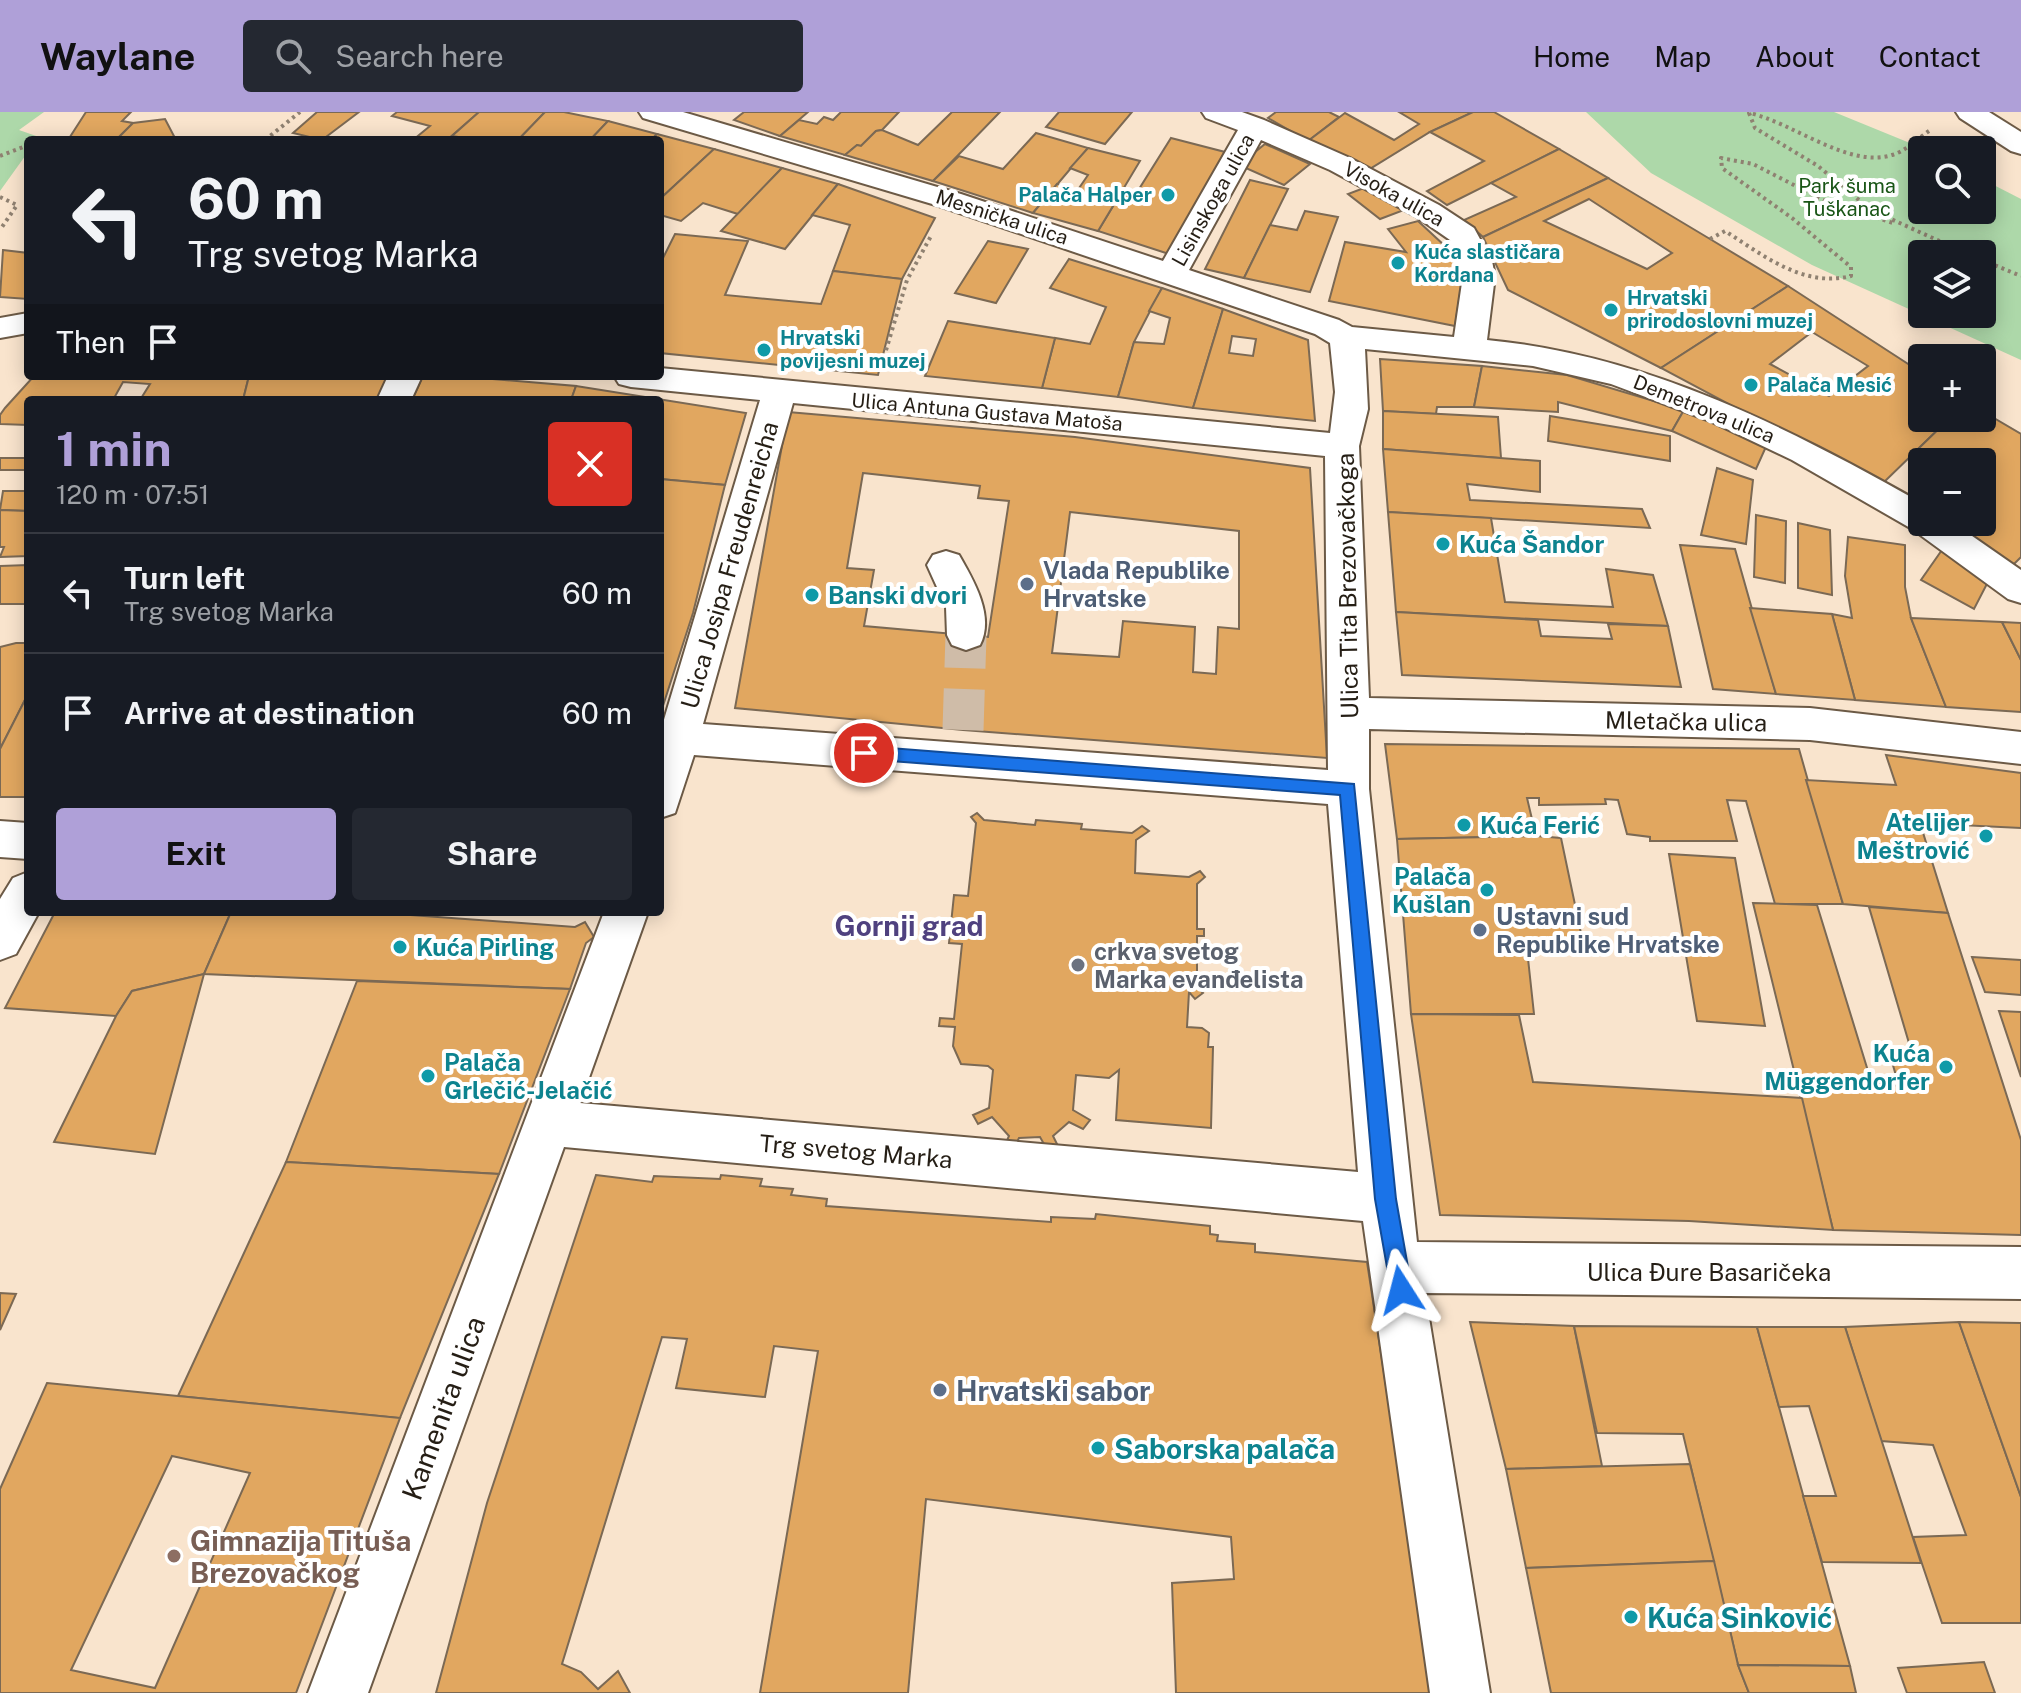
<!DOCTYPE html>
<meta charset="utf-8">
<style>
body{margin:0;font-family:"Public Sans",sans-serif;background:#242831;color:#f1f3f6;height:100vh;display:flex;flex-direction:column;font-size:30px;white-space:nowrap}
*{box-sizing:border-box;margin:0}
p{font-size:26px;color:#9ea1a6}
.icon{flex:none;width:44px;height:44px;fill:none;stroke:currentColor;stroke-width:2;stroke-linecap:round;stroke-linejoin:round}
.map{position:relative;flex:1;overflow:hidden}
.panel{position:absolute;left:24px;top:284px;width:640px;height:520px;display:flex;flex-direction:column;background:#171b24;border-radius:8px;box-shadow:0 4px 20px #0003}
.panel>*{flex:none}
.guide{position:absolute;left:24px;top:24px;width:640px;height:244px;border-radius:8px;box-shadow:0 4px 20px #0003;background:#171b24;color:#f1f3f6;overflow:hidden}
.buttons{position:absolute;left:1908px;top:24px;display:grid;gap:16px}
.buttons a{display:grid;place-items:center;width:88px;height:88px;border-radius:8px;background:#171b24;box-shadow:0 4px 20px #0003;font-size:40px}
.pin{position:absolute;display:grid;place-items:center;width:68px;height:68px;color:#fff;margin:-34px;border:4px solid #fff;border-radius:50%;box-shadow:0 2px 8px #0007}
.me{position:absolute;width:88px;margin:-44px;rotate:351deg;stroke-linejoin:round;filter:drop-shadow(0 0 6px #0008)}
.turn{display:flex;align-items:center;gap:28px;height:168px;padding:0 32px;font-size:36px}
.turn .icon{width:104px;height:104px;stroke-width:2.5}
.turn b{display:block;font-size:56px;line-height:68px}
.then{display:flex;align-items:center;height:76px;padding:0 32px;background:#0003;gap:16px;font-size:30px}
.round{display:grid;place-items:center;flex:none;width:84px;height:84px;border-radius:8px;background:#242831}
.overview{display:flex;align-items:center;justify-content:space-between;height:136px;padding:0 32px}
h1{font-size:48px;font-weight:700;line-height:60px;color:#afa0d8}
.action{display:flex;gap:16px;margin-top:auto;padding:16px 32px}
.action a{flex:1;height:92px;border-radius:8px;background:#afa0d8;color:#111;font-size:32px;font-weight:700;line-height:92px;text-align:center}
.action a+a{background:#242831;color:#f1f3f6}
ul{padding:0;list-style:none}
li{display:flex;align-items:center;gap:24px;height:120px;padding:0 32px;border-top:2px solid #363941}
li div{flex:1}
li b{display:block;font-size:30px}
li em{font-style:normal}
header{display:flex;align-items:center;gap:48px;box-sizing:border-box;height:112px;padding:0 40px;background:#afa0d8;color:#111}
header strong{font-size:38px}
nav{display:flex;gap:44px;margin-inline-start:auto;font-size:28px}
.search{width:560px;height:72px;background:#242831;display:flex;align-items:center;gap:20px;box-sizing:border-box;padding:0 28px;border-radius:8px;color:#9ea1a6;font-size:30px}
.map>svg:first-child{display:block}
.green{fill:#add8a9;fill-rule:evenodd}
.building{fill:#e1a760;stroke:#7b6954;stroke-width:2;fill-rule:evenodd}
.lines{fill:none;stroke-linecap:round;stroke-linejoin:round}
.minor-tunnel{stroke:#cfbca8;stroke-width:41;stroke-dasharray:41 21;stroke-linecap:butt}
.minor-casing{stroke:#6c5a46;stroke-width:4}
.path{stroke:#8f8171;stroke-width:4;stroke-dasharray:3 4;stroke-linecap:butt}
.minor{fill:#fff;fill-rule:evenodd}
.route{fill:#1a73e8;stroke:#114b97;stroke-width:2}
.culture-dot{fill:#0f9aa8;stroke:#fff;stroke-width:3}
.service-dot{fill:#5c6f8a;stroke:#fff;stroke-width:3}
.worship-dot{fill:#6b7280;stroke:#fff;stroke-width:3}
.education-dot{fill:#8d6e63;stroke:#fff;stroke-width:3}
.labels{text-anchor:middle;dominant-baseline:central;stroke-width:8;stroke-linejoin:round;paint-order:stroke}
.far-park-label{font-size:20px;fill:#1a5617;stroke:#fff}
.far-street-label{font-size:20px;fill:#251e15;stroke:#fff}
.far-culture-label{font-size:20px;font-weight:bold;fill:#0d838f;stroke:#fff;text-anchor:start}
.culture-label{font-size:24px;font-weight:bold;fill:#0d838f;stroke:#fff;text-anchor:start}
.street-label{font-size:24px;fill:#251e15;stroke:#fff}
.service-label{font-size:24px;font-weight:bold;fill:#4e5e75;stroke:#fff;text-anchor:start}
.worship-label{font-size:24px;font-weight:bold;fill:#5b616d;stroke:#fff;text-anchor:start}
.quarter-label{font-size:28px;font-weight:bold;fill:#4f417f;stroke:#fff}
.near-service-label{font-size:28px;font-weight:bold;fill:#4e5e75;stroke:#fff;text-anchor:start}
.near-street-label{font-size:28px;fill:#251e15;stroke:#fff}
.near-culture-label{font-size:28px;font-weight:bold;fill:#0d838f;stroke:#fff;text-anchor:start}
.near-education-label{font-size:28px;font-weight:bold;fill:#785e54;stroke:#fff;text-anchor:start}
</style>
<header>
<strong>Waylane</strong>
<div class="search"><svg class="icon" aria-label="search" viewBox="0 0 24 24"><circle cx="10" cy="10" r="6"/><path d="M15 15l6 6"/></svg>Search here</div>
<nav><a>Home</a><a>Map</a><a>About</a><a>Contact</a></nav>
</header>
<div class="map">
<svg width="2021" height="1581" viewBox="0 0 2021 1581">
<rect width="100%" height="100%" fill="#f9e4cd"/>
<g class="green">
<polygon points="0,0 44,0 19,18 39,25 28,28 28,40 0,79"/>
<path d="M1586 0H1834L1927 38H1922V98H1982V67L2021 87V248L1812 153 1651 61ZM1982 142V202H1922V142Z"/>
</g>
<g class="building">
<polygon points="86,0 131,0 122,9 133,11 116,28 68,28"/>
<polygon points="317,0 359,0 322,28 293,21"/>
<polygon points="397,0 479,0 447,28 413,28 430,14 392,4"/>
<polygon points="479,0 545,0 518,28 477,28 452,24"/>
<polygon points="545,0 564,0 608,9 590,28 518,28"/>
<polygon points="744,0 808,0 780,24 734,8"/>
<polygon points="841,0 899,0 882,18 876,19 861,34 857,33 845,43 780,24 799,8 817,12 824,5 833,8"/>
<polygon points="952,0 1000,0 933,69 845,43 857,33 861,34 876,19 882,18 918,33"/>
<polygon points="1059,0 1132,0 1105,32 1046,15"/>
<polygon points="1276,0 1329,0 1339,5 1308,29 1268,6"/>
<polygon points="1399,0 1473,0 1430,20 1368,58 1308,29 1345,1 1394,28 1419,12"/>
<polygon points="1473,0 1494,0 1559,37 1447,93 1427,79 1484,49 1430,20"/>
<polygon points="165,7 176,28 116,28 133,11"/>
<polygon points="608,9 657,22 651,28 590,28"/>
<polygon points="1036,21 1088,36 1033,101 933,69 959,44 1003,57"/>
<polygon points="657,22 714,37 660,87 660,28 651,28"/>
<polygon points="1171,26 1225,40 1169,142 1098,119 1121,81 1134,85"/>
<polygon points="1265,32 1310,52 1284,73 1239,53"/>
<polygon points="1088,36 1140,49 1098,119 1033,101 1057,72 1077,79 1088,63 1070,56"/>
<polygon points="714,37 782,56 738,102 703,91 681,109 660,103 660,87"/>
<polygon points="1559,37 1608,66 1483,125 1464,108 1516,85 1491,71"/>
<polygon points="782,56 838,72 785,137 721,119"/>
<path d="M1608 66 1710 127 1788 174 1661 256 1508 178 1483 125ZM1589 87 1672 141 1647 157 1544 109Z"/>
<polygon points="1250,68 1288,77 1244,166 1205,157"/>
<polygon points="838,72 935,106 902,167 833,159 850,113 812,103"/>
<polygon points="1372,73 1404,98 1380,107 1348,82"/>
<polygon points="1305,99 1338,105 1310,180 1244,166 1270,113 1297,118"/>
<polygon points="1418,109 1446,135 1463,162 1455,214 1329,189 1345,130 1406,140 1388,117"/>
<polygon points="675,122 748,129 725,183 821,192 833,159 902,167 878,263 660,241 660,152"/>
<polygon points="988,129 1028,137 996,191 955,181"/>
<polygon points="3,138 28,141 28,187 0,185"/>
<polygon points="1069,147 1162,176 1134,230 1118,285 1042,276 1055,226 1090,232 1106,195 1050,176"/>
<path d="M1788 174 1922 261V306H1950L1881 373 1661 256ZM1812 220 1868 254 1829 284 1770 252Z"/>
<polygon points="1162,176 1223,197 1193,296 1118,285 1134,230 1164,232 1170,206 1149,199"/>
<path d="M1223 197 1308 228 1315 309 1193 296ZM1232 224 1256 227 1253 244 1229 241Z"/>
<polygon points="948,209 1055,226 1042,276 925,264"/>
<polygon points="1380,247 1482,254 1474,295 1437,295 1436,302 1383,299"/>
<polygon points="1482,254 1567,263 1684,298 1672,319 1558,290 1558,300 1474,295"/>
<polygon points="34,264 249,264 243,288 140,288 150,272 123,270 113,288 28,288 28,313 0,312 0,303 5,296"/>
<polygon points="249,264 387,264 379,288 243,288"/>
<polygon points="423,264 457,264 576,274 571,288 412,288"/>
<polygon points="576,274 746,301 725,373 660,367 660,288 571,288"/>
<polygon points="1684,298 1769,328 1756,357 1672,319"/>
<polygon points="1383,299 1498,305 1501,346 1383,337"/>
<polygon points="1982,299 2021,322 2021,445 2010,456 1946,410 1982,410 1982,350 1943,350 1918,337 1950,306 1982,306"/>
<path d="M788 300 1075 325 1310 356 1327 646 963 618 735 596ZM863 361 980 374 978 386 1009 389 988 525 864 514 874 458 847 456ZM1070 400 1239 419V517L1218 515 1216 562 1193 560 1195 515 1123 509 1119 545 1052 541Z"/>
<polygon points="1550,304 1670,324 1670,349 1548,329"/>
<polygon points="1383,337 1540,349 1540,380 1467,372 1470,388 1642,397 1650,416 1388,400"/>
<polygon points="0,346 28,346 28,355 26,358 0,358"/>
<polygon points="1717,356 1753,368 1746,432 1701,423"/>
<polygon points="660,367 725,373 693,501 660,603"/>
<polygon points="3,379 28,379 28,399 0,398"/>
<polygon points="0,398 28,399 28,444 0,445 4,435 0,435"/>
<polygon points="1388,400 1491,406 1505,490 1613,495 1606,457 1653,463 1668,514 1396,500"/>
<polygon points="1756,403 1786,409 1785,471 1754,465"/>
<polygon points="1798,411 1830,418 1832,483 1798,476"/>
<polygon points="1848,425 1905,433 1905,475 1911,506 1946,595 1855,588 1832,502 1852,506 1845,464"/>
<polygon points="1680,433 1735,437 1776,582 1713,577"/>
<polygon points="1944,435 1991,464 1974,497 1921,468"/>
<polygon points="28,453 28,492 0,492 0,454"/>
<polygon points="1750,496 1832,502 1855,588 1776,582"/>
<polygon points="1396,500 1538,508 1541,524 1612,527 1608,512 1668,514 1681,575 1402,563"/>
<polygon points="1911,506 2002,510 2021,548 2021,600 1946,595"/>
<polygon points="2002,510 2021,511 2021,548"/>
<polygon points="16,531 28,531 28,582 0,637 0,535"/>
<polygon points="28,582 28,682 26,685 0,685 0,637"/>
<polygon points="1385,632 1799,637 1843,792 1775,792 1746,689 1727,688 1737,729 1650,729 1650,725 1627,722 1618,688 1605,687 1606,692 1539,693 1539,686 1527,686 1536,724 1397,727"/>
<polygon points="1886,643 2021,661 2021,716 1920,711 1948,801 1843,792 1806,668 1896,673"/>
<polygon points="977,701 984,708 1035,713 1036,708 1082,712 1081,717 1132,721 1142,714 1149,719 1136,728 1135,761 1189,765 1200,759 1205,765 1197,772 1197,817 1204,817 1204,824 1197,824 1197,875 1203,881 1195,887 1189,880 1187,915 1202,916 1209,921 1208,935 1213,935 1211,1016 1116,1008 1119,958 1109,966 1076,963 1073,998 1090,1008 1083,1017 1069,1010 1053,1024 1059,1036 1049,1041 1040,1025 1019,1026 1012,1039 1004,1035 1009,1024 992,1005 978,1012 973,1003 989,996 993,958 988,954 961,952 953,934 955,915 939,914 940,906 954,907 962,832 949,831 954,783 968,784 976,711 971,705"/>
<polygon points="1536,724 1561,726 1582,826 1526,828 1534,902 1411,902 1397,727"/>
<polygon points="1669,742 1735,746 1765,914 1697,909"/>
<polygon points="1753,791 1817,793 1872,972 1899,974 1888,936 1911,938 1869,795 1948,801 2021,1028 2021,1123 1833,1118"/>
<polygon points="55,800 231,800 204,862 132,879 116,904 5,896"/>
<polygon points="231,800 369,800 575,815 585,810 594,825 586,831 570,877 204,862"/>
<polygon points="1972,845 2021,848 2021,883 1985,880"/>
<polygon points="204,862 155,1042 54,1030 116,904 132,879"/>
<polygon points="357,869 570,877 499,1062 286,1050"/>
<polygon points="1999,899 2021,900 2021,965"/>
<polygon points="1411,902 1519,903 1533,970 1802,986 1833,1118 1689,1109 1440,1103"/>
<polygon points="286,1050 499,1062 400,1306 178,1284"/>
<polygon points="596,1063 652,1070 654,1064 720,1067 721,1063 762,1067 760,1074 793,1077 791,1083 827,1087 826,1094 1051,1110 1051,1105 1095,1107 1096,1102 1210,1114 1210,1122 1218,1123 1217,1129 1255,1132 1255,1140 1367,1150 1433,1581 1176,1581 1172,1471 1234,1467 1231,1425 926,1387 908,1581 760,1581 818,1239 774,1234 765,1285 676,1276 687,1227 662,1225 562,1552 581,1560 598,1577 618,1559 630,1581 436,1581 487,1391"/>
<polygon points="0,1181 16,1182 0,1218"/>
<polygon points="1470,1210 1574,1214 1602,1354 1506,1357"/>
<polygon points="1959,1210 2021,1385 2021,1511 1942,1511 1913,1425 1966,1423 1933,1333 1881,1329 1845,1215"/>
<polygon points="1959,1210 2021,1211 2021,1385"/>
<polygon points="1574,1214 1757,1215 1850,1554 1738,1553 1683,1322 1597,1321"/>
<polygon points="1757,1215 1845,1215 1921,1451 1822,1450 1803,1384 1836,1384 1809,1294 1779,1295"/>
<path d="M47 1271 400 1306 296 1581H0V1377ZM172 1344 250 1361 155 1576 71 1558Z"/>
<polygon points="1690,1352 1714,1449 1526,1456 1506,1357"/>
<polygon points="1714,1449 1738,1553 1749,1581 1551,1581 1526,1456"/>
<polygon points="1984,1550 1995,1581 1907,1581 1898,1556"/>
<polygon points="1738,1553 1850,1554 1856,1581 1749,1581"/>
</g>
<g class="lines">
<polyline class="minor-tunnel" points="963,618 966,523"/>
<defs>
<g id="minor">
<path d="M639 0H683L961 82 1163 149 1238 18 1206 6 1202 0H1242L1264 8 1350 46 1439 93 1474 116 1492 149 1495 164 1487 228C1646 243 1785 314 1922 391V410H1952L2021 458V491L2008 487 1912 417 1792 348 1712 310 1611 272 1533 254 1365 237 1368 297 1359 334 1369 586 1810 596 2021 620V652L1810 628 1369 617V677L1417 1130 2021 1135V1187L1425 1181 1490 1581H1430L1363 1109 564 1035 368 1581H308L604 800H648L580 991 1358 1060 1328 692 694 643 675 701 660 706V621L760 288 631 275 619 272 614 264H660V256L1330 321 1335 280 1330 231 1315 222 939 94 643 6ZM1261 28 1330 58 1417 105 1450 128 1460 149 1463 164 1454 225 1352 215 1339 208 1189 158ZM793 291 1325 344 1328 658 703 612Z"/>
<polygon points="1956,0 1989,0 2021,20 2021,42 2011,39 1960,6"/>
<polygon points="28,201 28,221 0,226 0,206"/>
<polygon points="388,264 422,264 411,288 377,288"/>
<path d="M946 439 959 443C974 469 995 505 980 533L966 538 952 533 947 523 946 495 927 453 933 443Z"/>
<polygon points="0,709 28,711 28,747 0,745"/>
<polygon points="28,760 28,800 39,800 16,842 0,848 0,787 13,766"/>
</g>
</defs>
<use href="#minor" class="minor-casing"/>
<g class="path">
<path d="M1929 19C1917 27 1906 39 1892 43 1849 57 1792 10 1749 1L1755 16 1818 54 1871 98 1968 142"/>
<polyline points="265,28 300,0"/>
<polyline points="0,44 26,34"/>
<polyline points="0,85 17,93 0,118"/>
<path d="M1710 127 1725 119C1763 143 1803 176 1851 164V155L1792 106 1722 56 1721 46 1753 52 1823 88 1893 111"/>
<polyline points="1982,148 2021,164"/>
<polyline points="884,245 907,168 931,124"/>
</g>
<use href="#minor" class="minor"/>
</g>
<polygon class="route" points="864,634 1354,672 1396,1087 1412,1178 1409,1186 1401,1189 1394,1186 1391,1178 1375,1087 1340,683 864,647 856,641"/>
<g class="culture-dot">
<circle cx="1168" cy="83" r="8"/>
<circle cx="1398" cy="151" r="8"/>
<circle cx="1611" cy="198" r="8"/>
<circle cx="764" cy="238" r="8"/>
<circle cx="1751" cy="273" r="8"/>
<circle cx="1443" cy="432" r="8"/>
<circle cx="812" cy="483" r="8"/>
<circle cx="1464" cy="713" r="8"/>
<circle cx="1986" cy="724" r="8"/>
<circle cx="1487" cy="778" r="8"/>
<circle cx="400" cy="835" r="8"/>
<circle cx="1946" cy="955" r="8"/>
<circle cx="428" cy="964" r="8"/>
<circle cx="1098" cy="1336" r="8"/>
<circle cx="1631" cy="1505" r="8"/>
</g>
<g class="service-dot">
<circle cx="1027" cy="472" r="8"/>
<circle cx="1480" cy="818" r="8"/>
<circle cx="940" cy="1278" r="8"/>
</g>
<circle class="worship-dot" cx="1078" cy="853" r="8"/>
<circle class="education-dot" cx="174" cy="1444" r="8"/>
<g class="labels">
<g class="far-park-label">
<text x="1847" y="74">Park šuma<tspan x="1847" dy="23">Tuškanac</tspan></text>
</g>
<g class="far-street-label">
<text transform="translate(1394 82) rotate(29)">Visoka ulica</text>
<text transform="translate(1213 88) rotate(-61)">Lisinskoga ulica</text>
<text transform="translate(1002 105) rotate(18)">Mesnička ulica</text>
<text transform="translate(1704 297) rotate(22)">Demetrova ulica</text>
<text transform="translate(987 300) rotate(5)">Ulica Antuna Gustava Matoša</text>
</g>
<g class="far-culture-label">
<text x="1152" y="83" text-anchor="end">Palača Halper</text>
<text x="1414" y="140">Kuća slastičara<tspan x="1414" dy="23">Kordana</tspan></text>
<text x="1627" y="186">Hrvatski<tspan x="1627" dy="23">prirodoslovni muzej</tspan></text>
<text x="780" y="226">Hrvatski<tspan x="780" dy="23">povijesni muzej</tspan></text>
<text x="1767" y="273">Palača Mesić</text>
</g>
<g class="culture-label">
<text x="1459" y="432">Kuća Šandor</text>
<text x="828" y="483">Banski dvori</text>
<text x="1970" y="710" text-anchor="end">Atelijer<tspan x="1970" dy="28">Meštrović</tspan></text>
<text x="1480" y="713">Kuća Ferić</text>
<text x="1471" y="764" text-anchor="end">Palača<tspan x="1471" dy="28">Kušlan</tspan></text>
<text x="416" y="835">Kuća Pirling</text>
<text x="1930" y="941" text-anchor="end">Kuća<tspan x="1930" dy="28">Müggendorfer</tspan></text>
<text x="444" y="950">Palača<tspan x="444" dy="28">Grlečić-Jelačić</tspan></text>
</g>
<g class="street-label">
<text transform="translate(729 453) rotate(-74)">Ulica Josipa Freudenreicha</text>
<text transform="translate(1347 474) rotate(-91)">Ulica Tita Brezovačkoga</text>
<text transform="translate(1686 609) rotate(1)">Mletačka ulica</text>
<text transform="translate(856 1039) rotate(5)">Trg svetog Marka</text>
<text x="1709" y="1160">Ulica Đure Basaričeka</text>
</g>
<g class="service-label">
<text x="1043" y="458">Vlada Republike<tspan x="1043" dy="28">Hrvatske</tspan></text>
<text x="1496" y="804">Ustavni sud<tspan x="1496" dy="28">Republike Hrvatske</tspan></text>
</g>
<g class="worship-label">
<text x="1094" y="839">crkva svetog<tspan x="1094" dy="28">Marka evanđelista</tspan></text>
</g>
<g class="quarter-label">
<text x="909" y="813">Gornji grad</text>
</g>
<g class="near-service-label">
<text x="956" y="1278">Hrvatski sabor</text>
</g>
<g class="near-street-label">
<text transform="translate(443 1296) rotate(-70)">Kamenita ulica</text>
</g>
<g class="near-culture-label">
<text x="1114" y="1336">Saborska palača</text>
<text x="1647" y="1505">Kuća Sinković</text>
</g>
<g class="near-education-label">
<text x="190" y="1428">Gimnazija Tituša<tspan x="190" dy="32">Brezovačkog</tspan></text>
</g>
</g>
</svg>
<div class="buttons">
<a><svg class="icon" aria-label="search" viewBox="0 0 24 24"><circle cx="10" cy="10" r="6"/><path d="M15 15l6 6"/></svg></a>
<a><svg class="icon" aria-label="layers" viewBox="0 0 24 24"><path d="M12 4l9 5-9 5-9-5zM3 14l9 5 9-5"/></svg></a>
<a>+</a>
<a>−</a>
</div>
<div class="pin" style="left:864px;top:641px;background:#d93025"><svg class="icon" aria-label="arrive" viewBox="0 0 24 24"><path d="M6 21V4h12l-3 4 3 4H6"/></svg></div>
<svg class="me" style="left:1401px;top:1178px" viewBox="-20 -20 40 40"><path d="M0-17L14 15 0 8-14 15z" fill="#1a73e8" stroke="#fff" stroke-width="4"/></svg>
<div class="guide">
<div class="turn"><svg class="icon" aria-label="left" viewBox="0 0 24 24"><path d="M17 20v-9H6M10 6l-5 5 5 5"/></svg><div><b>60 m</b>Trg svetog Marka</div></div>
<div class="then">Then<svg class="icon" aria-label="arrive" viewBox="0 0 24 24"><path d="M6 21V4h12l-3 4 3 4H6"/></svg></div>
</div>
<section class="panel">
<div class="overview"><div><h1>1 min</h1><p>120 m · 07:51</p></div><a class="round" style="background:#d93025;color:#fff"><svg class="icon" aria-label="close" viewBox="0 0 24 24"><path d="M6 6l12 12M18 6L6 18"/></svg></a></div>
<ul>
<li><svg class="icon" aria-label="left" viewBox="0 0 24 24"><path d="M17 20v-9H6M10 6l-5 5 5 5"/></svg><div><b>Turn left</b><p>Trg svetog Marka</p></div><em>60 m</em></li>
<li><svg class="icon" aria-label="arrive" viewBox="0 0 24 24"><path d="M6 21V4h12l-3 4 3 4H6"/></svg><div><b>Arrive at destination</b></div><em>60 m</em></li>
</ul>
<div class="action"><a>Exit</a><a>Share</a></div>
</section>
</div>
